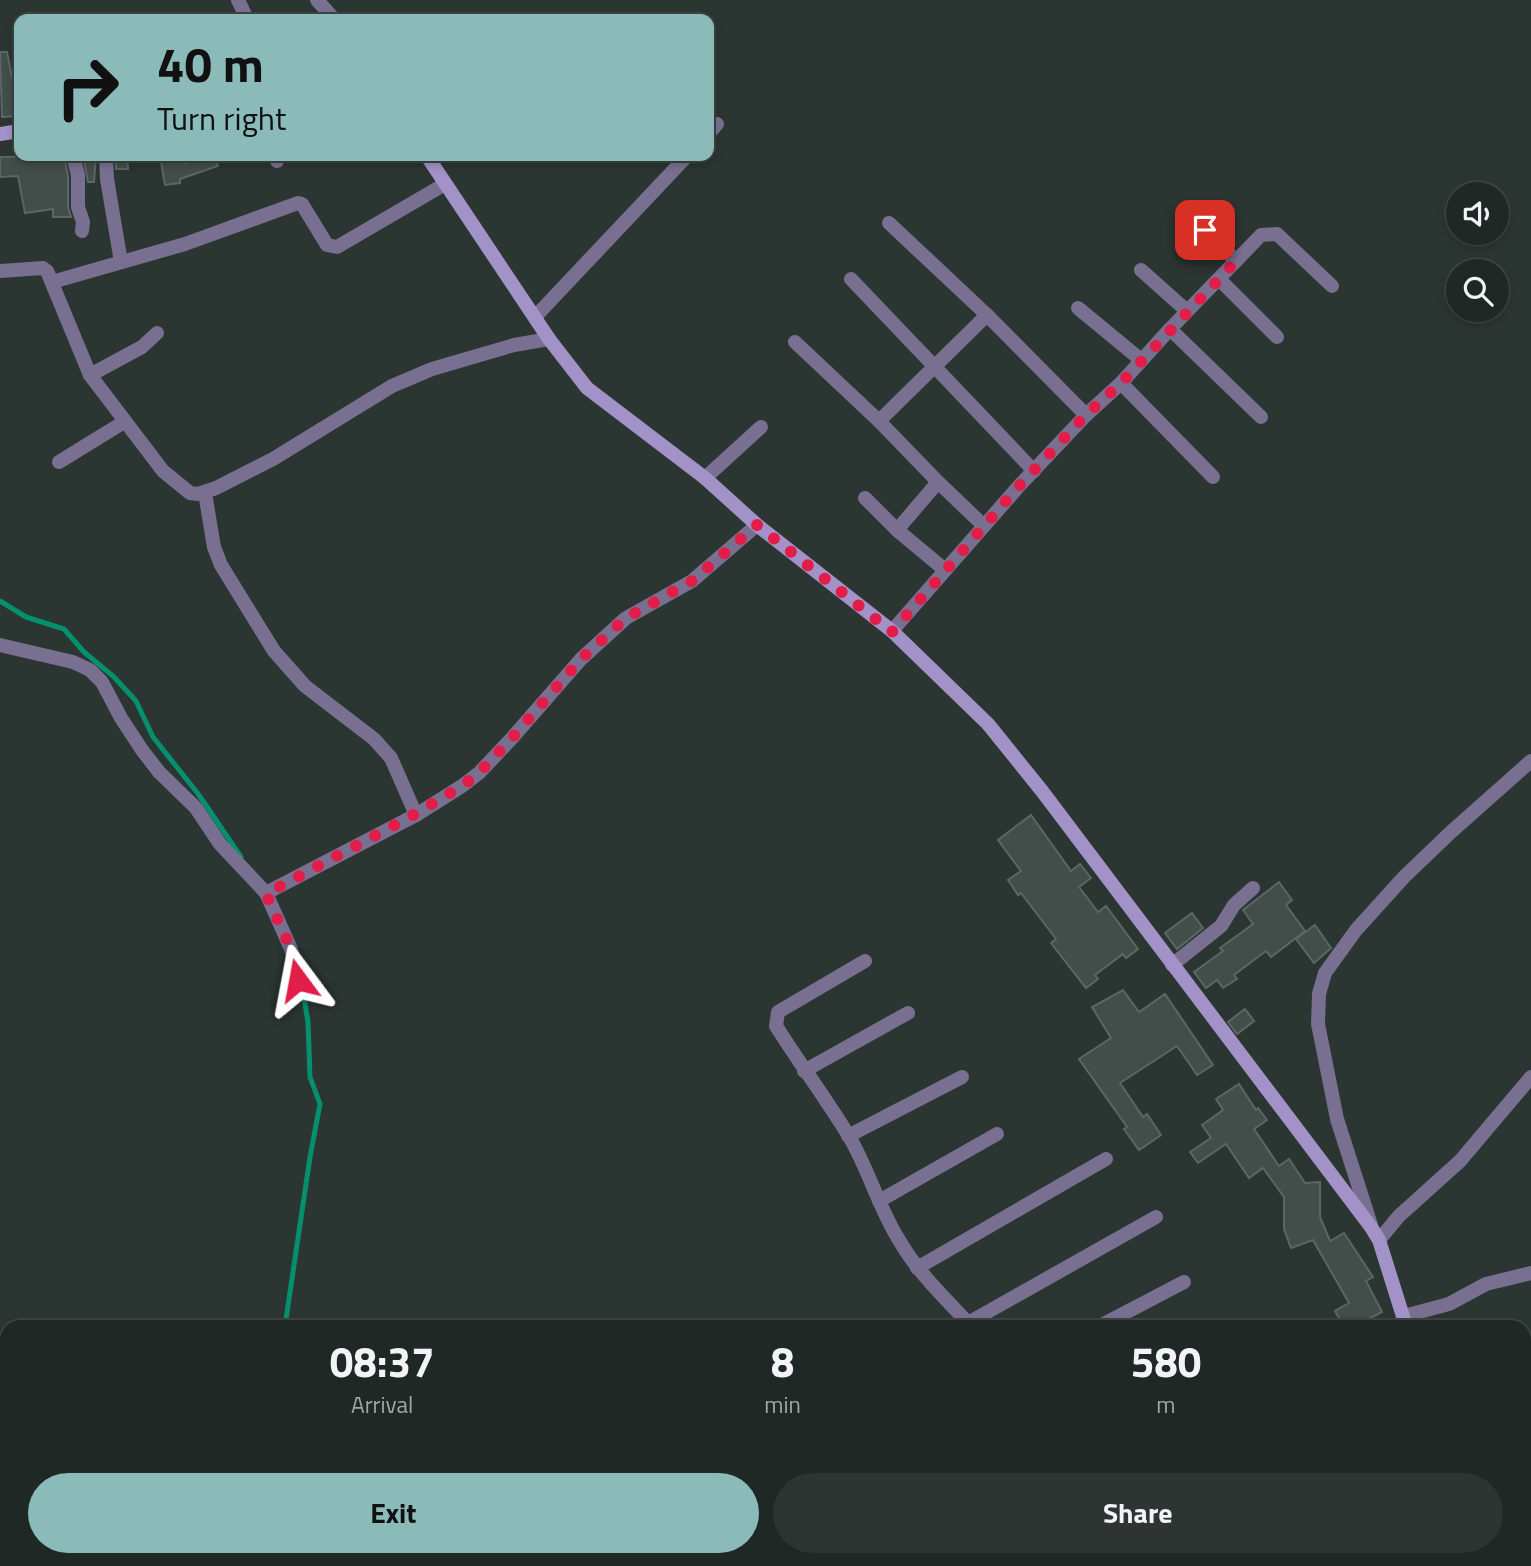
<!DOCTYPE html>
<style>
body{margin:0;font-family:"Titillium Web",sans-serif;background:#2d3432;color:#f1f3f6;height:100vh;display:flex;flex-direction:column;font-size:26px;white-space:nowrap}
*{box-sizing:border-box;margin:0}
p{font-size:23px;color:#a2a6a7}
.icon{flex:none;width:38px;height:38px;fill:none;stroke:currentColor;stroke-width:2;stroke-linecap:round;stroke-linejoin:round}
.map{position:relative;flex:1;overflow:hidden}
.drawer{position:absolute;left:0px;top:1320px;width:1531px;height:247px;display:flex;flex-direction:column;background:#202825;border-radius:21px 21px 0 0;box-shadow:0 4px 10px #0003,0 0 0 2px #3d4442}
.drawer>*{flex:none}
.banner{position:absolute;left:14px;top:14px;width:700px;height:147px;border-radius:14px;box-shadow:0 4px 10px #0003,0 0 0 2px #3d4442;background:#8bbbb9;color:#111;overflow:hidden}
.controls{position:absolute;left:1446px;top:182px;display:grid;gap:14px}
.controls a{display:grid;place-items:center;width:63px;height:63px;border-radius:50%;background:#202825;box-shadow:0 4px 10px #0003,0 0 0 2px #3d4442;font-size:35px}
.pin{position:absolute;display:grid;place-items:center;width:60px;height:60px;color:#fff;margin:-30px;border-radius:14px;box-shadow:0 4px 10px #0006}
.me{position:absolute;width:77px;margin:-38px;rotate:347deg;stroke-linejoin:round;filter:drop-shadow(0 0 5px #0008)}
.turn{display:flex;align-items:center;gap:24px;height:147px;padding:0 28px;font-size:32px}
.turn .icon{width:91px;height:91px;stroke-width:2.5}
.turn b{display:block;font-size:49px;line-height:60px}
.eta{display:flex;justify-content:space-evenly;align-items:center;height:119px;text-align:center}
.eta b{font-size:42px;font-weight:700;line-height:49px}
.cta{display:flex;gap:14px;margin-top:auto;padding:14px 28px}
.cta a{flex:1;height:80px;border-radius:42px;background:#8bbbb9;color:#111;font-size:28px;font-weight:700;line-height:80px;text-align:center}
.cta a+a{background:#2d3432;color:#f1f3f6}
.map>svg:first-child{display:block}
.lines{fill:none;stroke-linecap:round;stroke-linejoin:round}
.stream{stroke:#05906d;stroke-width:5}
.building{fill:#434d49;stroke:#5b6762;stroke-width:2}
.street{stroke:#797091;stroke-width:14}
.secondary{stroke:#a292c7;stroke-width:14}
.route{stroke:#e11d48;stroke-width:12;stroke-dasharray:0 21.6}
</style>
<div class="map">
<svg width="1531" height="1566" viewBox="0 0 1531 1566">
<rect width="100%" height="100%" fill="#2b3531"/>
<g class="lines">
<g class="stream">
<polyline points="0,601 26,617 64,629 84,652 114,677 136,701 153,737 199,795 241,857"/>
<polyline points="285,1326 310,1157 320,1104 310,1077 308,1022 301,980"/>
<polyline points="421,1566 421,1559"/>
</g>
</g>
<g class="building">
<polygon points="0,52 7,52 12,77 19,76 19,116 2,117"/>
<polygon points="64,156 68,176 68,207 71,217 53,217 53,209 25,213 18,176 0,177 0,157"/>
<polygon points="83,156 96,156 94,182 88,182"/>
<polygon points="116,156 127,156 128,169 116,169"/>
<polygon points="160,156 183,156 185,163 205,156 214,156 218,166 180,179 180,183 165,185"/>
<polygon points="1031,815 1071,871 1080,864 1091,878 1079,887 1098,912 1106,906 1138,949 1126,958 1123,954 1095,975 1098,979 1086,988 1051,943 1056,939 1021,893 1018,895 1008,880 1021,871 998,840"/>
<polygon points="1279,882 1292,900 1286,905 1305,931 1271,957 1266,951 1234,975 1237,979 1223,988 1217,980 1206,988 1194,972 1223,951 1220,948 1253,924 1243,910"/>
<polygon points="1192,913 1203,928 1177,949 1165,933"/>
<polygon points="1315,925 1331,948 1314,963 1296,939"/>
<polygon points="1123,990 1139,1012 1165,994 1213,1065 1197,1075 1177,1046 1120,1083 1143,1117 1147,1114 1161,1135 1139,1150 1124,1129 1127,1127 1079,1059 1111,1038 1092,1007"/>
<polygon points="1245,1009 1254,1021 1237,1034 1228,1022"/>
<polygon points="1239,1084 1256,1110 1258,1108 1267,1120 1254,1129 1279,1166 1289,1159 1305,1183 1320,1182 1320,1217 1330,1241 1344,1233 1373,1277 1366,1281 1382,1312 1355,1326 1343,1326 1335,1311 1349,1303 1313,1240 1291,1248 1284,1229 1284,1197 1263,1168 1249,1178 1226,1144 1198,1163 1190,1152 1211,1138 1202,1125 1223,1110 1216,1099"/>
</g>
<g class="lines">
<g class="street">
<polyline points="238,0 247,19"/>
<polyline points="317,0 334,19"/>
<polyline points="709,133 717,124"/>
<polyline points="73,156 78,175 78,207 83,222 82,231"/>
<polyline points="106,156 107,179 121,262"/>
<polyline points="276,156 277,161"/>
<polyline points="1189,214 1236,261"/>
<polyline points="889,223 987,315"/>
<polyline points="1141,270 1187,311"/>
<polyline points="0,271 43,268 47,271 90,375 163,471 190,493 198,494 216,488 273,459 392,386 432,369 514,345 549,339"/>
<polyline points="851,279 1034,471"/>
<polyline points="1219,279 1277,337"/>
<polyline points="52,282 185,244 298,203 302,204 327,245 337,247 445,184"/>
<polyline points="1078,308 1141,360"/>
<polyline points="535,317 687,156"/>
<polyline points="1170,329 1261,417"/>
<polyline points="795,342 879,421"/>
<polyline points="90,375 142,347 157,333"/>
<polyline points="1121,383 1213,477"/>
<polyline points="59,462 124,422"/>
<polyline points="705,478 761,427"/>
<polyline points="938,482 897,530 945,570"/>
<polyline points="205,493 214,547 221,565 274,651 305,686 374,739 391,758 416,815"/>
<polyline points="865,498 897,530"/>
<polyline points="984,526 938,482 879,421 987,315 1086,415"/>
<polyline points="892,631 1019,486 1086,415 1121,383 1170,329 1261,235 1277,234 1332,286"/>
<polyline points="0,645 73,662 90,670 102,682 121,718 142,750 159,772 196,808 220,844 266,893 416,815 462,786 479,773 513,737 581,659 626,618 692,581 757,525"/>
<polyline points="266,893 291,949 298,980"/>
<path d="M865 961 778 1012 776 1026C800 1064 827 1100 850 1138 869 1171 879 1208 899 1240 918 1273 946 1299 971 1326"/>
<polyline points="1172,965 1221,926 1234,905 1253,888"/>
<polyline points="804,1071 908,1013"/>
<polyline points="848,1136 962,1077"/>
<polyline points="879,1201 997,1134"/>
<polyline points="1371,1225 1337,1119 1318,1024 1319,994 1325,973 1356,930 1404,877 1451,832 1531,761"/>
<polyline points="1379,1240 1399,1216 1460,1161 1531,1077"/>
<polyline points="917,1268 1106,1159"/>
<polyline points="1404,1316 1449,1304 1486,1284 1531,1273"/>
<polyline points="968,1323 1156,1217"/>
<polyline points="1100,1326 1184,1282"/>
<polyline points="691,1559 694,1566"/>
<polyline points="1318,1559 1322,1566"/>
<polyline points="1404,1566 1411,1559"/>
</g>
<g class="secondary">
<polyline points="0,134 19,131"/>
<polyline points="427,156 549,339 587,388 705,478 757,525 892,631 988,724 1042,791 1371,1227 1379,1240 1406,1326"/>
<polyline points="1483,1559 1489,1566"/>
</g>
</g>
<g class="lines">
<polyline class="route" points="298,980 291,949 266,894 415,814 462,786 479,773 513,737 581,659 626,618 692,581 757,525 892,632 1019,486 1086,415 1121,383 1236,261 1205,230"/>
</g>
</svg>
<div class="controls">
<a><svg class="icon" aria-label="sound" viewBox="0 0 24 24"><path d="M4 9h4l5-4v14l-5-4H4zM17 9q2 3 0 6"/></svg></a>
<a><svg class="icon" aria-label="search" viewBox="0 0 24 24"><circle cx="10" cy="10" r="6"/><path d="M15 15l6 6"/></svg></a>
</div>
<div class="pin" style="left:1205px;top:230px;background:#d93025"><svg class="icon" aria-label="arrive" viewBox="0 0 24 24"><path d="M6 21V4h12l-3 4 3 4H6"/></svg></div>
<svg class="me" style="left:298px;top:980px" viewBox="-20 -20 40 40"><path d="M0-17L14 15 0 8-14 15z" fill="#e11d48" stroke="#fff" stroke-width="4"/></svg>
<div class="banner">
<div class="turn"><svg class="icon" aria-label="right" viewBox="0 0 24 24"><path d="M7 20v-9h11M14 6l5 5-5 5"/></svg><div><b>40 m</b>Turn right</div></div>
</div>
<section class="drawer">
<div class="eta">
<div><b>08:37</b><p>Arrival</p></div>
<div><b>8</b><p>min</p></div>
<div><b>580</b><p>m</p></div>
</div>
<div class="cta"><a>Exit</a><a>Share</a></div>
</section>
</div>
